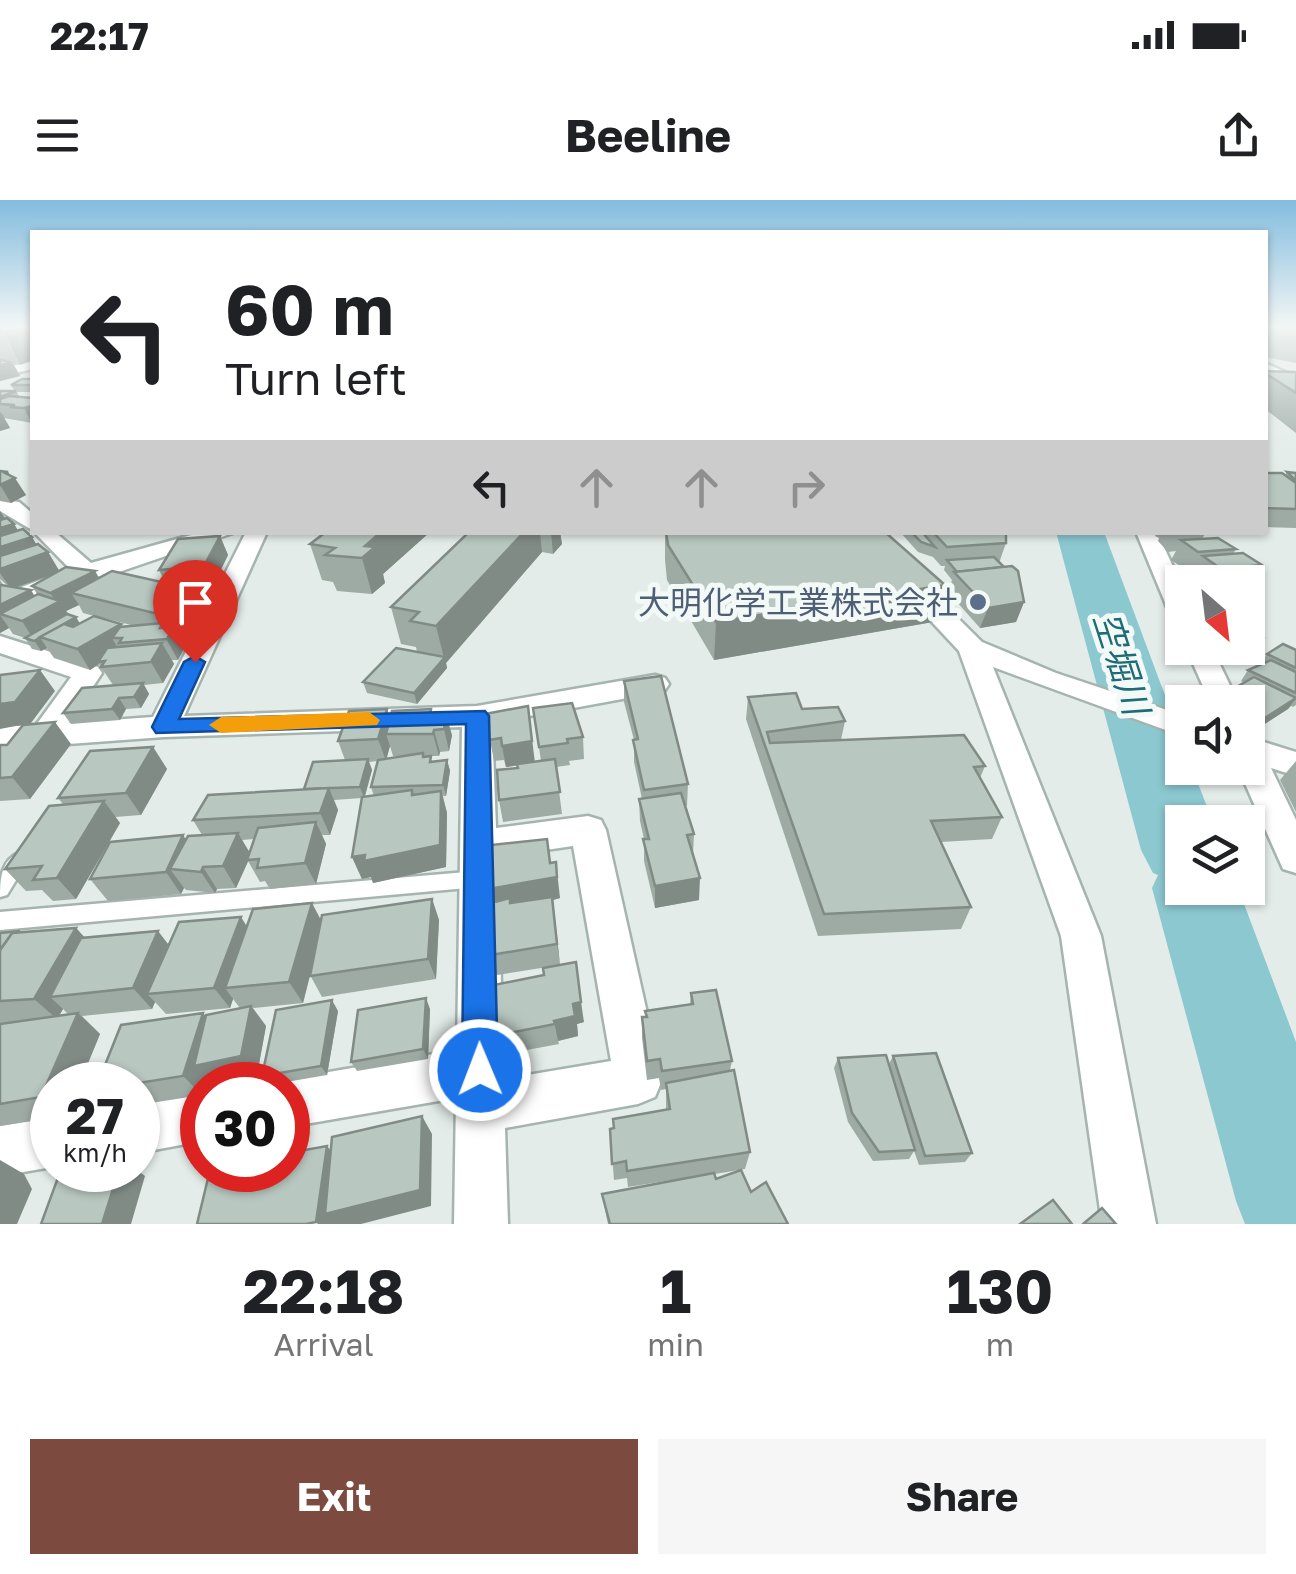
<!DOCTYPE html>
<meta charset="utf-8">
<style>
body{margin:0;font-family:"Golos Text","Noto Sans JP",sans-serif;background:#f6f6f6;color:#202124;height:100vh;display:flex;flex-direction:column;font-size:38px;white-space:nowrap}
*{box-sizing:border-box;margin:0}
p{font-size:32px;color:#757577}
.icon{flex:none;width:55px;height:55px;fill:none;stroke:currentColor;stroke-width:2;stroke-linecap:round;stroke-linejoin:round}
.map{position:relative;height:1024px;overflow:hidden}
.sheet{display:flex;flex-direction:column;background:#fff;flex:1}
.sheet>*{flex:none}
.top-card{position:absolute;left:30px;top:30px;width:1238px;height:305px;border-radius:0px;box-shadow:0 2px 8px #0004;background:#fff;color:#202124;overflow:hidden}
.needle{width:65px;rotate:152deg}
.buttons{position:absolute;left:1165px;top:365px;display:grid;gap:20px}
.buttons a{display:grid;place-items:center;width:100px;height:100px;border-radius:0px;background:#fff;box-shadow:0 2px 8px #0004;font-size:50px}
.speed{position:absolute;left:30px;top:862px;display:flex;gap:20px;font-size:50px;font-weight:700;text-align:center}
.speed>*{display:grid;place-content:center;width:130px;height:130px;border-radius:50%;background:#fff;box-shadow:0 2px 8px #0004;line-height:1}
.speed small{font-size:25px;font-weight:400}
.speed .limit{border:15px solid #d22;background:#fff;color:#111}
.pin{position:absolute;display:grid;place-items:center;width:85px;height:85px;color:#fff;margin:-102px -42px;border-radius:50% 50% 50% 0;rotate:-45deg;box-shadow:0 0 10px #0007}
.pin .icon{rotate:45deg}
.me{position:absolute;width:110px;margin:-55px;rotate:359deg;stroke-linejoin:round;filter:drop-shadow(0 0 8px #0008)}
.turn{display:flex;align-items:center;gap:35px;height:210px;padding:0 30px;font-size:45px}
.turn .icon{width:130px;height:130px;stroke-width:2.5}
.turn b{display:block;font-size:70px;line-height:85px}
.lanes{display:flex;align-items:center;height:95px;padding:0 30px;background:#0003;justify-content:center;gap:50px;direction:ltr}
.lanes .off{opacity:.35}
.eta{display:flex;justify-content:space-evenly;align-items:center;height:170px;text-align:center}
.eta b{font-size:60px;font-weight:700;line-height:70px}
.action{display:flex;gap:20px;margin-top:auto;padding:20px 30px}
.action a{flex:1;height:115px;border-radius:0px;background:#7d4a3f;color:#fff;font-size:40px;font-weight:700;line-height:115px;text-align:center}
.action a+a{background:#f6f6f6;color:#202124}
.status{display:flex;justify-content:space-between;align-items:center;height:70px;padding:0 50px;background:#fff;direction:ltr}
.status svg{height:28px;fill:currentColor}
header{display:flex;justify-content:space-between;align-items:center;height:130px;padding:0 30px;background:#fff;font-size:45px;font-weight:700}
.map>svg:first-child{display:block}
.lines{fill:none;stroke-linecap:round;stroke-linejoin:round}
.river{fill:#8cc8d0;fill-rule:evenodd}
.lane-casing{stroke:#a6b4af;stroke-width:5}
.street-casing{stroke:#a6b4af;stroke-width:5}
.lane{fill:#fff;fill-rule:evenodd}
.street{fill:#fff;fill-rule:evenodd}
.wall{fill:#9eaba5;fill-rule:evenodd}
.shaded-wall{fill:#818b86}
.building{fill:#b8c7c0;stroke:#818b86;stroke-width:2.5}
.route{fill:#1a73e8;stroke:#114b97;stroke-width:2.5}
.slow{fill:#f59e0b}
.service-dot{fill:#5c6f8a;stroke:#f3f9f6;stroke-width:4}
.labels{text-anchor:middle;dominant-baseline:central;stroke-width:10;stroke-linejoin:round;paint-order:stroke}
.service-label{font-size:32px;fill:#4e5e75;stroke:#f3f9f6;text-anchor:end}
.water-label{font-size:35px;font-style:italic;fill:#1e6c78;stroke:#f3f9f6}
</style>
<div class="status"><b>22:17</b><svg viewBox="0 0 49 12"><path d="M0 12V9h3v3zM5 12V6h3v6zM10 12V3h3v9zM15 12V0h3v12zM26 1h20v11H26zM47 4h2v5h-2z"/></svg></div>
<header><svg class="icon" aria-label="menu" viewBox="0 0 24 24"><path d="M4 6h16M4 12h16M4 18h16"/></svg>Beeline<svg class="icon" aria-label="share" viewBox="0 0 24 24"><path d="M12 15V3M7 8l5-5 5 5M5 13v7h14v-7"/></svg></header>
<div class="map">
<svg width="1296" height="1024" viewBox="0 0 1296 1024">
<rect width="100%" height="100%" fill="#e3ece8"/>
<g class="lines">
<polygon class="river" points="1056,332 1104,332 1182,541 1182,568 1192,568 1213,622 1182,622 1182,688 1238,688 1296,842 1296,1024 1245,1024 1236,1001 1152,688 1158,675 1153,673 1141,650"/>
<defs>
<g id="lane">
<path d="M20 652 27 654 29 659 7 695 0 697C0 679 1 660 20 652Z"/>
<polygon points="478,671 485,673 487,679 485,685 478,687 0,730 0,712"/>
</g>
<g id="street">
<polygon points="32,161 32,169 0,177 0,169"/>
<polygon points="1265,163 1296,177 1296,186 1265,172"/>
<polygon points="0,299 19,302 32,313 32,330 0,311"/>
<polygon points="32,330 55,332 91,363 202,332 236,332 113,374 90,378 0,411 0,395 70,369"/>
<path d="M246 332H267L184 516 477 506 655 475 665 478 669 484 665 490 655 493 492 523 496 628 588 616 601 620 606 630 662 880 655 897 638 904 505 928 508 1024H454L456 898 288 927V885H273L288 879 457 850 462 527 164 537 0 549V527L36 525 71 477 0 453V436L98 467 102 473 69 523 153 517ZM573 646 611 861 504 879 497 657Z"/>
<polygon points="848,332 871,332 982,442 1056,473 1182,515 1182,536 993,467 1101,736 1156,1024 1102,1024 1061,736 959,451"/>
<polygon points="1136,332 1157,332 1182,386 1182,419 1169,412"/>
<polygon points="1186,448 1212,448 1238,502 1210,502"/>
<polygon points="1248,537 1296,552 1296,576 1271,568 1296,620 1296,673 1283,669 1238,568 1248,568"/>
<polygon points="202,892 202,941 138,953 138,903"/>
<polygon points="52,917 52,967 0,976 0,926"/>
</g>
</defs>
<use href="#lane" class="lane-casing"/>
<use href="#street" class="street-casing"/>
<use href="#lane" class="lane"/>
<use href="#street" class="street"/>
</g>
<g class="wall">
<polygon points="0,126 20,165 13,163 20,176 0,181"/>
<polygon points="1265,126 1296,126 1296,163 1265,157"/>
<polygon points="1265,171 1296,172 1296,233 1265,209"/>
<polygon points="32,179 32,192 17,192 19,197 32,198 32,223 4,218 10,228 0,231 0,191 15,191 11,185"/>
<polygon points="0,271 8,272 26,295 11,303 0,301"/>
<polygon points="1287,272 1296,273 1296,328 1265,327 1265,273 1285,275"/>
<path d="M0 311 5 318 14 324 18 331 32 337 36 345 48 352 59 371 99 378 165 382 159 370 220 336 228 355 213 386 190 388 193 389 202 409 190 417 195 426 188 444H183L185 447 178 460H172L174 464 163 483 144 485 149 494 141 508 126 509 120 520 71 524 63 513 113 485 99 464 90 470 54 458 47 448 41 451 32 449 25 438 13 434 9 428 0 433V380L4 386H8L0 379ZM55 373 32 386 37 394 34 396 15 387ZM79 405 83 413 94 416 80 424 66 411ZM100 417 135 426 122 427 121 424Z"/>
<polygon points="326,332 430,332 383,374 385,383 372,394 337,391 333,382 322,380 310,344"/>
<polygon points="469,332 560,332 562,344 553,354 542,352 446,463 447,468 417,504 367,493 363,482 417,452 416,447 401,444 391,407"/>
<polygon points="665,332 885,332 945,385 933,422 714,460 667,380 665,360"/>
<polygon points="900,332 1006,332 1006,343 999,363 1024,402 1016,422 980,428 948,392 952,380 944,370 945,366 941,366 933,357 918,352"/>
<polygon points="1157,332 1206,332 1202,339 1236,349 1233,354 1262,365 1250,385 1248,385 1248,382 1201,382 1192,376 1195,371 1188,371 1171,360 1176,351 1168,352 1158,341 1159,338 1155,336"/>
<polygon points="1263,438 1256,449 1239,457 1222,448 1248,448"/>
<polygon points="1296,450 1296,505 1293,507 1291,506 1288,509 1257,529 1248,524 1248,502 1235,502 1228,499 1235,488 1245,483 1241,481 1248,470 1260,465 1267,454"/>
<polygon points="624,481 688,584 687,606 685,606 694,634 693,655 699,700 655,708 644,661 644,639 640,621 639,599 642,599 634,562 634,540 624,502"/>
<polygon points="748,497 802,509 845,521 841,540 985,566 980,578 1002,617 992,639 941,642 971,707 961,729 818,736 746,519"/>
<polygon points="533,508 583,537 584,559 569,561 570,565 556,567 562,614 503,622 499,600 518,568 518,565 506,567 504,560 494,561 485,514 535,562 541,561"/>
<path d="M387 509 390 519 431 509 433 514 452 535 449 551 440 552 439 556H424L432 561 447 560 450 571 446 596H443L447 613 446 667 373 683 371 677 362 679 352 657 362 598 334 600 338 610 330 635H322L326 644 316 684 270 689 265 681 260 682 248 661 236 688 217 689 215 693 186 690 184 688 181 694 108 701 90 679 186 640 202 635 193 620 304 589 345 560 338 541ZM390 546 393 556H402L386 558ZM377 561 371 587 374 596 365 597 372 570 369 562ZM254 639 250 653 242 640Z"/>
<polygon points="71,544 30,599 0,601 0,545"/>
<polygon points="153,547 167,569 141,615 115,617 120,623 76,699 53,701 42,690 26,691 5,669 63,604 58,598"/>
<polygon points="1296,561 1296,612 1280,580"/>
<polygon points="550,663 560,698 553,700 560,765 491,776 485,756"/>
<path d="M432 699 439 720 436 779 322 797 310 775 303 803 253 808 266 826 257 875 206 880 202 895 138 905V885H97L206 817 240 808 233 799 230 808 166 814 155 802 152 809 82 816 100 834 79 885H52V918L0 926V824L13 822 0 823V733L76 728 85 738 169 745 247 727 321 720ZM63 809 69 815 59 816Z"/>
<polygon points="489,786 584,822 577,824 578,836 558,841 559,844 495,856 489,837"/>
<polygon points="691,793 732,861 730,870 750,952 745,969 715,974 716,979 751,992 788,1024 608,1024 602,994 672,980 628,987 627,978 614,980 610,929 666,910 666,889 661,890 659,878 647,880 642,838 642,817 646,817 645,811 690,805"/>
<polygon points="430,809 428,859 357,871 351,862"/>
<polygon points="338,811 327,875 269,885 262,876"/>
<polygon points="893,856 972,953 965,962 919,965 914,951 909,959 873,961 848,922 834,868 838,858 889,864"/>
</g>
<g class="shaded-wall">
<polygon points="32,126 32,161 20,165 4,133"/>
<polygon points="12,163 20,176 0,181 0,165"/>
<polygon points="32,206 32,223 24,208"/>
<polygon points="1,212 10,228 0,231 0,213"/>
<polygon points="8,272 12,279 15,278 26,295 11,303 0,285 5,273"/>
<polygon points="0,311 9,325 14,324 24,340 32,337 42,354 48,352 60,372 11,389 0,373"/>
<polygon points="381,332 430,332 383,374 385,383 372,394 362,358 365,346"/>
<polygon points="524,332 540,332 542,352 446,463 447,468 417,504 414,493 444,458 436,426"/>
<polygon points="551,332 560,332 562,344 553,354"/>
<polygon points="220,336 228,355 213,386 204,366"/>
<polygon points="95,371 107,391 71,393 79,405 66,411 71,420 76,417 82,427 41,439 47,448 41,451 22,421 0,414 0,405 31,390 43,410 57,403 50,393"/>
<polygon points="945,385 933,422 714,460 716,422"/>
<polygon points="193,389 202,409 190,417 195,426 188,444 183,444 185,447 178,460 160,428 161,426 154,413"/>
<polygon points="1024,402 1016,422 980,428 988,408"/>
<polygon points="0,415 9,428 0,433"/>
<polygon points="121,424 131,442 122,438 112,438 120,452 98,462 99,464 90,470 77,449"/>
<polygon points="1263,438 1256,449 1239,457 1245,448 1248,448 1248,445"/>
<polygon points="162,443 174,464 163,483 151,462"/>
<polygon points="40,470 55,491 31,523 0,529 0,504"/>
<polygon points="143,483 149,494 141,508 134,497"/>
<polygon points="119,498 126,509 120,520 112,509"/>
<polygon points="1296,498 1288,509 1257,529 1265,518"/>
<polygon points="528,506 535,563 506,567 502,546"/>
<polygon points="387,509 394,530 386,534 390,546 386,561 378,539"/>
<polygon points="446,514 452,535 449,551 444,529"/>
<polygon points="55,522 71,544 30,599 12,577"/>
<polygon points="434,530 440,552 439,556 433,534"/>
<polygon points="153,547 167,569 141,615 126,593"/>
<polygon points="368,559 372,570 364,598 360,587"/>
<polygon points="447,560 450,571 446,596 443,585"/>
<polygon points="329,588 338,610 330,635 320,613"/>
<polygon points="441,591 447,613 446,667 373,683 371,677 362,679 352,657"/>
<polygon points="104,601 120,623 76,699 57,678"/>
<polygon points="316,622 326,644 316,684 305,663"/>
<polygon points="238,633 251,655 236,688 223,666"/>
<polygon points="183,635 197,657 170,669 184,688 181,694 166,672"/>
<polygon points="556,662 560,698 553,700 560,765 557,744 488,711 483,690 552,678"/>
<polygon points="203,667 217,689 215,693 201,672"/>
<polygon points="700,678 699,700 655,708 655,686"/>
<polygon points="432,699 439,720 436,779 428,759"/>
<polygon points="312,703 323,724 303,803 289,782"/>
<polygon points="241,717 254,738 225,788 233,799 230,808 214,788"/>
<polygon points="76,728 96,750 50,797 63,809 57,819 34,799"/>
<polygon points="158,731 175,753 147,794 155,802 152,809 133,788"/>
<polygon points="426,798 430,809 428,859 423,849"/>
<polygon points="332,800 338,811 327,875 321,866"/>
<polygon points="581,802 584,822 577,824 578,836 558,841 554,821 573,804"/>
<polygon points="251,806 266,826 257,875 212,885 206,880 205,885 202,885 202,895 183,876 203,813 220,833"/>
<polygon points="78,813 100,834 79,885 52,885 52,906 41,897"/>
<polygon points="422,916 432,934 431,1006 361,1024 318,1024 316,1022 327,946 341,963"/>
<polygon points="0,960 24,974 32,989 17,1024 0,1024"/>
<polygon points="119,970 137,970 145,976 131,1024 102,1024"/>
</g>
<g class="building">
<polygon points="0,126 32,126 4,133 0,133"/>
<polygon points="0,160 2,160 12,163 0,165"/>
<polygon points="1265,171 1296,172 1296,193 1265,173"/>
<polygon points="22,179 32,179 32,185 11,185"/>
<polygon points="0,191 16,191 0,197"/>
<polygon points="9,196 32,198 32,206 24,208 10,207 15,205 0,204 0,199"/>
<polygon points="0,271 8,272 5,273 15,278 0,285"/>
<polygon points="1287,272 1296,273 1296,281"/>
<polygon points="1265,273 1282,273 1296,283 1296,309 1265,308"/>
<polygon points="7,318 14,324 0,328 0,320"/>
<polygon points="23,329 32,337 0,347 0,336"/>
<polygon points="326,332 381,332 365,346 375,347 362,358 325,355 335,348 310,344"/>
<polygon points="469,332 524,332 436,426 410,421 419,412 391,407"/>
<polygon points="666,332 885,332 945,385 716,422 668,345"/>
<polygon points="911,332 922,332 935,347 921,342"/>
<polygon points="933,332 1006,332 1006,343 947,347"/>
<polygon points="220,336 204,366 159,370 178,339"/>
<polygon points="1218,338 1236,349 1198,352 1181,340"/>
<polygon points="38,344 48,352 0,369 0,356"/>
<polygon points="1243,353 1262,365 1221,369 1203,356"/>
<polygon points="994,357 1004,367 957,372 947,360"/>
<polygon points="1012,366 1018,371 1024,402 988,408 954,372"/>
<polygon points="66,367 95,371 50,393 32,386"/>
<polygon points="112,371 193,389 154,413 71,393"/>
<polygon points="1,385 31,390 0,405 0,386"/>
<polygon points="38,394 60,401 22,421 0,414"/>
<polygon points="67,414 76,417 34,441 25,438"/>
<polygon points="94,416 121,424 77,449 40,437 64,424 73,427"/>
<polygon points="190,416 182,433 178,434 174,427 179,417"/>
<polygon points="163,423 160,428 174,427 167,439 119,443 122,438 112,438 120,427"/>
<polygon points="1248,430 1263,438 1248,445"/>
<polygon points="162,443 151,462 101,467 105,461 98,462 107,448"/>
<polygon points="1283,444 1296,450 1296,468 1267,454"/>
<polygon points="396,448 445,457 414,493 363,482"/>
<polygon points="1271,460 1296,472 1296,493 1248,470"/>
<polygon points="40,470 15,502 0,504 0,475"/>
<polygon points="661,476 688,584 644,590 633,540 638,539 624,481"/>
<polygon points="1254,477 1296,498 1265,518 1248,509 1251,507 1248,505 1248,504 1252,501 1244,497 1248,495 1235,488"/>
<polygon points="143,483 134,497 119,498 112,509 63,513 82,488"/>
<polygon points="796,493 802,509 838,507 845,521 767,532 770,543 964,535 985,566 974,567 1002,617 931,621 971,707 824,714 748,497"/>
<polygon points="572,503 583,537 567,539 568,543 539,547 533,508"/>
<polygon points="528,506 532,541 502,546 501,538 489,540 485,514"/>
<polygon points="387,509 378,539 338,541 349,511"/>
<polygon points="431,509 430,515 446,514 444,529 434,530 433,534 386,534 392,511"/>
<polygon points="55,522 12,577 0,578 0,545 7,545 23,525"/>
<polygon points="153,547 126,593 58,598 90,551"/>
<polygon points="423,553 423,557 431,556 430,562 447,560 443,585 371,587 378,560"/>
<polygon points="368,559 360,587 304,589 313,562"/>
<polygon points="555,559 560,592 499,600 497,570 518,568 517,564"/>
<polygon points="329,588 320,613 193,620 208,595"/>
<polygon points="412,590 412,595 441,591 440,645 364,661 365,655 352,657 362,597"/>
<polygon points="681,593 694,634 687,635 700,678 655,686 643,639 649,639 639,599"/>
<polygon points="104,601 57,678 33,680 42,666 5,669 49,606"/>
<polygon points="316,622 305,663 257,668 259,659 247,660 258,628"/>
<polygon points="238,633 223,666 203,667 201,672 170,669 188,636"/>
<polygon points="183,635 166,672 90,679 110,642"/>
<polygon points="547,639 550,663 556,662 557,677 483,690 481,646"/>
<polygon points="552,697 557,744 485,756 484,705 510,698 510,703"/>
<polygon points="432,699 428,759 310,776 322,715"/>
<polygon points="312,703 289,782 225,788 253,709"/>
<polygon points="241,717 214,788 147,794 179,722"/>
<polygon points="76,728 34,799 0,801 0,750 12,733"/>
<polygon points="20,731 12,733 0,750 0,733"/>
<polygon points="158,731 133,788 50,797 81,738"/>
<polygon points="576,762 581,802 573,804 575,816 554,821 555,824 489,837 489,786 544,775 543,768"/>
<polygon points="716,790 732,861 662,871 660,859 647,861 642,817 647,817 645,811 693,804 691,793"/>
<polygon points="426,798 423,849 351,862 358,810"/>
<polygon points="332,800 321,866 262,876 276,810"/>
<polygon points="251,806 241,856 194,866 206,815"/>
<polygon points="78,813 41,897 0,904 0,824"/>
<polygon points="203,813 183,876 126,885 97,885 121,825"/>
<polygon points="936,853 972,953 925,956 893,856"/>
<polygon points="886,855 915,950 879,952 852,913 838,858"/>
<polygon points="734,870 750,952 627,971 626,961 612,964 610,929 614,928 613,919 670,909 666,883"/>
<polygon points="422,916 420,990 325,1014 332,937"/>
<polygon points="327,946 316,1022 306,1024 197,1024 210,970 288,970 288,953"/>
<polygon points="69,970 119,970 102,1024 41,1024 60,972"/>
<polygon points="741,970 751,992 766,982 788,1024 610,1024 602,994 714,973 716,979"/>
<polygon points="1053,1000 1072,1024 1020,1024"/>
<polygon points="1102,1008 1116,1024 1083,1024"/>
</g>
<linearGradient id="sky" x2="0" y2="1"><stop stop-color="#83bcde"/><stop offset="0.47" stop-color="#f2f6f5"/><stop offset="1" stop-color="#f2f6f5" stop-opacity="0"/></linearGradient>
<rect width="1296" height="269" fill="url(#sky)"/>
<polygon class="route" points="195,456 205,462 179,519 485,511 489,516 498,870 493,883 480,888 467,883 462,870 466,524 156,533 152,527 184,462"/>
<polygon class="slow" points="369,512 380,520 377,525 221,533 209,525 221,517"/>
<circle class="service-dot" cx="978" cy="402" r="10"/>
<g class="labels">
<g class="service-label">
<text x="958" y="402">大明化学工業株式会社</text>
</g>
<g class="water-label">
<text transform="translate(1122 463) rotate(72)">空堀川</text>
</g>
</g>
</svg>
<div class="buttons">
<a><svg class="needle" viewBox="-14 -14 28 28"><path d="M0-13l5 13h-10z" fill="#e53935"/><path d="M0 13l5-13h-10z" fill="#757577"/></svg></a>
<a><svg class="icon" aria-label="sound" viewBox="0 0 24 24"><path d="M4 9h4l5-4v14l-5-4H4zM17 9q2 3 0 6"/></svg></a>
<a><svg class="icon" aria-label="layers" viewBox="0 0 24 24"><path d="M12 4l9 5-9 5-9-5zM3 14l9 5 9-5"/></svg></a>
</div>
<div class="speed"><div>27<small>km/h</small></div><div class="limit">30</div></div>
<div class="pin" style="left:195px;top:462px;background:#d93025"><svg class="icon" aria-label="arrive" viewBox="0 0 24 24"><path d="M6 21V4h12l-3 4 3 4H6"/></svg></div>
<svg class="me" style="left:480px;top:870px" viewBox="-20 -20 40 40"><circle r="17" fill="#1a73e8" stroke="#fff" stroke-width="3"/><path d="M0-11L8 9 0 5-8 9z" fill="#fff"/></svg>
<div class="top-card">
<div class="turn"><svg class="icon" aria-label="left" viewBox="0 0 24 24"><path d="M17 20v-9H6M10 6l-5 5 5 5"/></svg><div><b>60 m</b>Turn left</div></div>
<div class="lanes"><svg class="icon" aria-label="left" viewBox="0 0 24 24"><path d="M17 20v-9H6M10 6l-5 5 5 5"/></svg><svg class="icon off" aria-label="ahead" viewBox="0 0 24 24"><path d="M12 20V5M6 11l6-6 6 6"/></svg><svg class="icon off" aria-label="ahead" viewBox="0 0 24 24"><path d="M12 20V5M6 11l6-6 6 6"/></svg><svg class="icon off" aria-label="right" viewBox="0 0 24 24"><path d="M7 20v-9h11M14 6l5 5-5 5"/></svg></div>
</div>
</div>
<section class="sheet">
<div class="eta">
<div><b>22:18</b><p>Arrival</p></div>
<div><b>1</b><p>min</p></div>
<div><b>130</b><p>m</p></div>
</div>
<div class="action"><a>Exit</a><a>Share</a></div>
</section>
